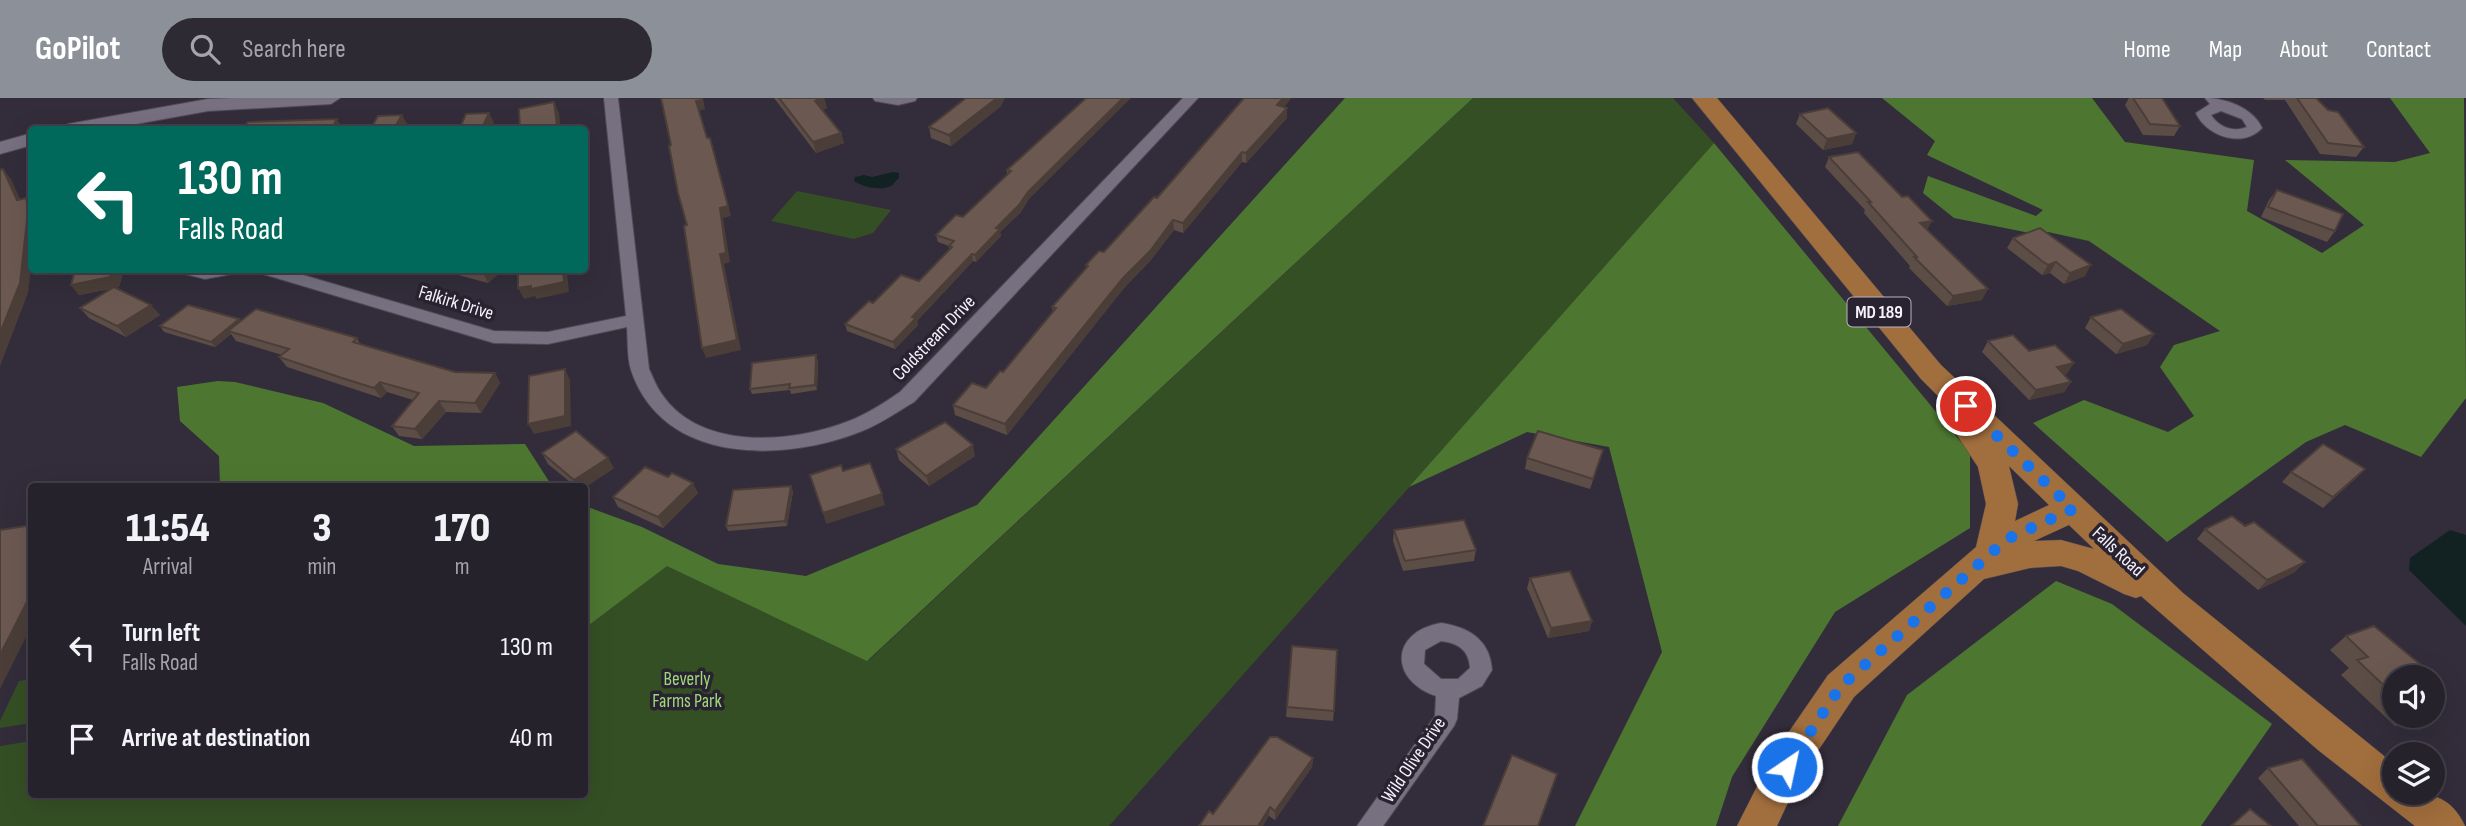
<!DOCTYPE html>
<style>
body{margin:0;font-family:"Sofia Sans Condensed",sans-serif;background:#2e2a34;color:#f1f3f6;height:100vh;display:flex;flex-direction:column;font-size:26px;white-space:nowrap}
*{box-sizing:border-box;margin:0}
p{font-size:23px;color:#a4a4a9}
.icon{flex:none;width:38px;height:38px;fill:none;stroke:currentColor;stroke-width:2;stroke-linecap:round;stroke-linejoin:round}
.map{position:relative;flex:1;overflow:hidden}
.details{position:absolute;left:28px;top:385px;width:560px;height:315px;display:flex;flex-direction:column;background:#26222c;border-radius:7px;box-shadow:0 7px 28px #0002,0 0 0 2px #423f48}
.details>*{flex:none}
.top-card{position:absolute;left:28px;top:28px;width:560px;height:147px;border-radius:7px;box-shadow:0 7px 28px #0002,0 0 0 2px #423f48;background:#00695c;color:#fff;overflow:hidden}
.buttons{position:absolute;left:2382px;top:567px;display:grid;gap:14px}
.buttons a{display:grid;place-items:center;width:63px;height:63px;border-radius:50%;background:#26222c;box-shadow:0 7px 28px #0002,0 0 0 2px #423f48;font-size:35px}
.pin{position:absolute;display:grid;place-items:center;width:60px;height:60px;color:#fff;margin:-30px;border:4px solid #fff;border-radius:50%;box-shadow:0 2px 7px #0007}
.me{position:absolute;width:77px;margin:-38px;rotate:34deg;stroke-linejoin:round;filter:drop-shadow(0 0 5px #0008)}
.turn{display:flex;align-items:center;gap:24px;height:147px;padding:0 35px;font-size:32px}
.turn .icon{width:91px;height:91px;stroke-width:2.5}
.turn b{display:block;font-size:49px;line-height:60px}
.eta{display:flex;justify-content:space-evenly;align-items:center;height:119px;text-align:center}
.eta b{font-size:42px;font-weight:800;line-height:49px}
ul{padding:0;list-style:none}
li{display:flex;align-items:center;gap:21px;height:91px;padding:0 35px}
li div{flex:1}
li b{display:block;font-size:26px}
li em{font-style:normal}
header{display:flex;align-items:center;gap:42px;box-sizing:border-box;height:98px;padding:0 35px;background:#8c9099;color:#fff}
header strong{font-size:33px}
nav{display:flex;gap:38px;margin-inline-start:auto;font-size:24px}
.search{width:490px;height:63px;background:#2e2a34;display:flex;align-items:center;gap:18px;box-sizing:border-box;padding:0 24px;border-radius:38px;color:#a4a4a9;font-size:26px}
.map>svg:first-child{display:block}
.green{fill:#354f25}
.forest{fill:#4d7731}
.water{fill:#122223}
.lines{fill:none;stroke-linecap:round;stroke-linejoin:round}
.minor-casing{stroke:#4f4a56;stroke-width:2}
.tertiary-casing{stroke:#4f4a56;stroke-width:2}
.primary-casing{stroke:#4f4a56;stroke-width:1}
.minor{fill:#767081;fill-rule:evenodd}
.tertiary{fill:#767081;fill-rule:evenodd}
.primary{fill:#a16e3d;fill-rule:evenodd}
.wall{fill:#5c4d46}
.shaded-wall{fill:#4b3e39}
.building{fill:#6b5951;stroke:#4b3e39;stroke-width:2}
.route{stroke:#1a73e8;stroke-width:12;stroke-dasharray:0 21.6}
.labels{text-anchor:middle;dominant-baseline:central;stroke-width:7;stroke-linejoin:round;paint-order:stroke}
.shield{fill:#292331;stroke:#b8b4bf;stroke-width:2}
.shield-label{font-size:18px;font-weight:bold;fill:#f6f2fc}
.street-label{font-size:19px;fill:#f6f2fc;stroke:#292331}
.park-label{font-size:19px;fill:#9ed979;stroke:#292331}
</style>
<header>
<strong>GoPilot</strong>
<div class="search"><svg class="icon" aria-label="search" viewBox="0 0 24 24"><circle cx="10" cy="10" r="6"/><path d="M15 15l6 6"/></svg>Search here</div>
<nav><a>Home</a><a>Map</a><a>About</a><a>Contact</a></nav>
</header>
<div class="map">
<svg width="2466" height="728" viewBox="0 0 2466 728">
<rect width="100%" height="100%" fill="#332d3b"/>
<g class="green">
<polygon points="1473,0 1673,0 1714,45 1109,728 0,728 0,648 31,643 32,696 584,696 585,428 869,562"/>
<polygon points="797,93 891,112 873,135 854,141 771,123"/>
<polygon points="31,581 31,625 0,630 0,623 19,583"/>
</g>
<g class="forest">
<polygon points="1345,0 1473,0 867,563 667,468 585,530 585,408 642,429 718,466 806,478 977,407"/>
<polygon points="1882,0 2092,0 2125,44 2254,62 2247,113 2322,155 2364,127 2285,62 2395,64 2430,55 2390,0 2464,0 2466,300 2421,359 2345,327 2306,344 2167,444 2033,325 2084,302 2168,334 2194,318 2160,269 2174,247 2220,233 2089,143 2048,134 2025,134 1954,120 1923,95 1928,78 2036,118 2043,112 1927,57 1935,43"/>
<polygon points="1714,45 1970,355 1970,430 1835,514 1732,679 1716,728 1575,728 1662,554 1609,349 1527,334 1409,389"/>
<polygon points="218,283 235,284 323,305 414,348 525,346 552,388 220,388 219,358 180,323 177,289"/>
<polygon points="2056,483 2112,506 2272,626 2201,728 1838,728 1907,597"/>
</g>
<g class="water">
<path d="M893 74 899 75V80C896 82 894 86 891 88 881 93 862 89 854 83L855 79 864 77 872 79Z"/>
<polygon points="2450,432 2466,437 2466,528 2409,472 2410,460"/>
</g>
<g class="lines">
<defs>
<g id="minor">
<path d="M604 0H618L649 271C653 279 656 288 661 295 700 354 793 345 849 323 867 316 884 305 900 294L1183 0H1198L914 304C897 314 880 326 862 333 786 364 663 368 631 272 627 259 628 243 627 229L548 246 494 245 263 176 261 172H286L494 233 548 234 626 218Z"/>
<polygon points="873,0 917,0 915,3 898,7 875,3"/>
<path d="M2205 0C2226 0 2253 10 2262 30 2243 51 2206 38 2196 15L2210 6ZM2221 13 2242 21 2247 29C2233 35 2219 29 2211 17Z"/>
<polygon points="183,172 234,172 232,176 205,181 185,176"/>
<path d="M1441 525C1469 529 1490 542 1492 572L1482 588 1459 600 1457 621 1454 628 1383 728H1357L1435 618 1436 598C1389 582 1390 534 1441 525ZM1441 543C1458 545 1469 552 1470 570L1458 581H1441L1424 566 1425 552Z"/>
</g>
<g id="tertiary">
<polygon points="233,0 340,0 331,6 208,13 103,32 59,32 68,26 208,1"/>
<polygon points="32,35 32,47 0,56 0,44"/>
</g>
<path id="primary" d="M1692 0H1717L1941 267 2183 495 2394 666V695C2426 695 2449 694 2465 728H2415L2318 652 2141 498 2136 500 2124 496 2078 473 2061 468 2030 470 1984 481 1854 599 1799 681 1777 728H1737L1773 657 1828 577 1976 449 1986 406 1978 369 1949 325 1956 316 1921 281ZM2009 368 2049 407 2015 423 2018 406ZM2069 427 2094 451 2061 442 2034 443Z"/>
</defs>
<use href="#minor" class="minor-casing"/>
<use href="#tertiary" class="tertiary-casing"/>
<use href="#primary" class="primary-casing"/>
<use href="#minor" class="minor"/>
<use href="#tertiary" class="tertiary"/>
<use href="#primary" class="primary"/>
</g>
<g class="wall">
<polygon points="774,0 824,0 827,10 822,12 841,35 844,45 816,55"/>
<polygon points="1086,0 1029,101 1020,115 1000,134 1001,138 976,164 973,163 917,223 918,227 895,251 847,233 845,226 873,205 919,183 949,152 949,148 938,144 936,137 963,119 1007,76 1007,72"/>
<polygon points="1244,0 1291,0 1284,9 1287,20 1246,65 1242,64 1183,135 1174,132 1150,163 1124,190 1007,337 955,317 953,307 986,290 1003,274 1053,214 1052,209 1086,170 1086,167 1104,154 1157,100"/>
<polygon points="2129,0 2162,0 2180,28 2174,38 2143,37 2125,7"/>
<polygon points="2263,0 2316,0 2364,49 2356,59 2320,56 2285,2 2265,2"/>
<polygon points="1001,8 951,48 931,40 929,29"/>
<polygon points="1800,16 1856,35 1852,46 1823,52 1796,26"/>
<polygon points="1829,59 1927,132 1982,202 1947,208 1909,170 1910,168 1864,115 1865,112 1825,69"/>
<polygon points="2277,92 2335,133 2327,144 2261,119 2269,102"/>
<polygon points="2013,140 2085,178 2064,186 2050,175 2042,177 2007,150"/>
<polygon points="75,172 124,172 119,189 116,190 160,217 126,239 89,220 80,210 110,191 79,197 71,187"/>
<polygon points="442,172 503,172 488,185 443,173"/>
<polygon points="2091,219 2154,236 2147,247 2116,256 2085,230"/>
<polygon points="239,221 241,223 357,240 360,246 455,274 495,275 500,285 481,315 446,314 422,341 399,338 392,328 413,302 387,294 381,300 287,269 279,259 282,257 236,243 231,236 215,249 164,234 160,228"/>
<polygon points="1988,243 2029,253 2067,276 2064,276 2071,284 2064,294 2029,302 1982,254"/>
<polygon points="818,263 817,292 791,296 790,292 752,296 750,291"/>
<polygon points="896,351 975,358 929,388 899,362"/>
<polygon points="1603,352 1590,391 1525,371 1527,360"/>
<polygon points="542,355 614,370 584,390 584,388 575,388 548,366"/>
<polygon points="2365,371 2355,381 2323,410 2282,384 2291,374"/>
<polygon points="791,388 793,394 787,428 728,433 726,428"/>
<polygon points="698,395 663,430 618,409 613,399"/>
<polygon points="2205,431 2295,474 2258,492 2197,441"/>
<polygon points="1394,432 1476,452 1474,463 1403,473 1393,443"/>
<polygon points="1530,480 1592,523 1589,533 1548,540 1527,490"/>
<polygon points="2346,538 2394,579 2394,618 2424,618 2395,628 2341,577 2349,570 2330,552"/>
<polygon points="1292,548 1334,613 1333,623 1286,619"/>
<polygon points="1313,660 1312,669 1275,722 1269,718 1213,716"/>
<polygon points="2268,670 2361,728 2299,728 2258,680"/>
</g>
<g class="shaded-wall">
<polygon points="703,0 705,11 699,13 696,3"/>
<polygon points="823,0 824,0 827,10 817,13 815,3"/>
<polygon points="997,0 1005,0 1001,8 951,48 949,37"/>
<polygon points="1123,0 1131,0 1029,101 1020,115 1000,134 1001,138 976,164 975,157 996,130 1028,94"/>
<polygon points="1283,0 1291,0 1277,17 1277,7"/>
<polygon points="554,4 559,15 561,32 551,32"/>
<polygon points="1287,10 1287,20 1246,65 1246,55"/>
<polygon points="489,15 494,25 491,32 481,32"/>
<polygon points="402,17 408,27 405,32 393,32"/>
<polygon points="337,21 342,30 341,32 331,32"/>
<polygon points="841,35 844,45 816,55 813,44"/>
<polygon points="1856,35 1852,46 1823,52 1827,41"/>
<polygon points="710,40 731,118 723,120 730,164 724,166 741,252 706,260 702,250 720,156"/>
<polygon points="1242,54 1242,64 1183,135 1183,125"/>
<polygon points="3,71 11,81 25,112 17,102"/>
<polygon points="26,100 32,107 32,162 28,195 0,268 0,235"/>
<polygon points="1173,122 1174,132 1150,163 1124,190 1007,337 1005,326 1123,180"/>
<polygon points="1932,123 1926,134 1920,125"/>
<polygon points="972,156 973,163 917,223 918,227 895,251 893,244 912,219"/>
<polygon points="2056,164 2050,175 2042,177 2048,167"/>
<polygon points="2091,167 2085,178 2064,186 2070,175"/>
<polygon points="113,172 124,172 119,189 79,197 71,187"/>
<polygon points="486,172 503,172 488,185 483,174"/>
<polygon points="563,172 566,172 567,175 569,194 536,201 535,198 524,201 518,190"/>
<polygon points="1988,191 1982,202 1947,208 1953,198"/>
<polygon points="151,207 160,217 126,239 117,228"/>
<polygon points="239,221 243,227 228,233 231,236 215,249 211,244"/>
<polygon points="2154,236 2147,247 2116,256 2123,246"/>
<polygon points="816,257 818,263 817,292 815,287"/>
<polygon points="2074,265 2067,276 2050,280 2057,269"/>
<polygon points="565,271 570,282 571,328 534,336 528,326"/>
<polygon points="495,275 500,285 481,315 475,305"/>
<polygon points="380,284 387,294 381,300 374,290"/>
<polygon points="2071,284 2064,294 2029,302 2036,292"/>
<polygon points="439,303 446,314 422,341 415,331"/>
<polygon points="973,347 975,358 929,388 926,378"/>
<polygon points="608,360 614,370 584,390 584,388 578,388 574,382"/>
<polygon points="2365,371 2355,381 2323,410 2333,399"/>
<polygon points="693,385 698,395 663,430 658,419"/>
<polygon points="791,388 793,394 787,428 785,423"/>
<polygon points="882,396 885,407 826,426 823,415"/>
<polygon points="2305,464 2295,474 2258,492 2267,482"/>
<polygon points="32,494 32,527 0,591 0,557"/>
<polygon points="1592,523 1589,533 1548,540 1551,530"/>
<polygon points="2445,602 2432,612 2432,607"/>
<polygon points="2408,618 2424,618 2395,628"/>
<polygon points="1313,660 1312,669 1275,722 1275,713"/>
<polygon points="1270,709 1269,718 1263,728 1258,728"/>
</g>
<g class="building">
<polygon points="661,0 702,0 702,2 696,3 707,40 710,40 728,108 720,110 726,155 720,156 737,242 702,250 684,128 687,127 678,95 669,48 671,47"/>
<polygon points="779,0 823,0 815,3 841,35 813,44"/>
<polygon points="966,0 997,0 949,37 929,29"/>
<polygon points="1086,0 1123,0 1028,94 1019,107 996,130 1000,131 975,157 972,156 912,219 916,220 893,244 845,226 869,203 873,205 901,177 919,183 952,149 949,148 954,143 936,137 956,117 963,119 1011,73 1007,72"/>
<polygon points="1244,0 1283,0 1277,7 1287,10 1246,55 1242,54 1183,125 1173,122 1150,153 1123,180 1005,326 953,307 972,285 986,290 1000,273 1003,274 1056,210 1052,209 1088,168 1086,167 1099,153 1104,154 1154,99 1157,100"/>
<polygon points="2133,0 2162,0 2180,28 2150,26"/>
<polygon points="2297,0 2316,0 2328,12 2338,14 2364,49 2328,45"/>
<polygon points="554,4 557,27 550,28 551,32 520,32 519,11"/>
<polygon points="1828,10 1856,35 1827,41 1800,16"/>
<polygon points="489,15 481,32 459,32 466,16"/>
<polygon points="402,17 393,32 370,32 378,18"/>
<polygon points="337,21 331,32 242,32 248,24"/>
<polygon points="1858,54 1902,99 1908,98 1932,123 1920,125 1988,191 1953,198 1914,159 1917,159 1868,104 1871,104 1829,59"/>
<polygon points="3,71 17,102 26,100 30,121 27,122 20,185 0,235 0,72"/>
<polygon points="2277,92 2343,116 2335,133 2268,109"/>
<polygon points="2040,130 2091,167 2070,175 2056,164 2048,167 2042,163 2013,140"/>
<polygon points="75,172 113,172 110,179 71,187"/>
<polygon points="472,172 486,172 483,174"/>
<polygon points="518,172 563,172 564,184 531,191 531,188 518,190"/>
<polygon points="114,189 151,207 117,228 80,210"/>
<polygon points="188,207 239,221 211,244 160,228"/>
<polygon points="256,211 357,240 353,244 455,274 495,275 475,305 439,303 415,331 392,328 419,295 380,284 374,290 342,280 279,259 289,251 228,233"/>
<polygon points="2121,211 2154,236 2123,246 2091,219"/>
<polygon points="2013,237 2029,253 2055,247 2074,265 2057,269 2071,284 2036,292 1988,243"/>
<polygon points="816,257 815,287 789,290 790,286 750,291 752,265"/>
<polygon points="565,271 565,318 528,326 529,278"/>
<polygon points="945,324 973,347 926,378 896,351"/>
<polygon points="576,333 608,360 574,382 542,355"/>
<polygon points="1538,333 1603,352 1593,381 1527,360"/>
<polygon points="2323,346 2365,371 2333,399 2291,374"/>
<polygon points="870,365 882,396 823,415 810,377 841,367 843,373"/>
<polygon points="645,369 668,379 672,375 693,385 658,419 613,399"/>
<polygon points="791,388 785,423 726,428 733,392"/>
<polygon points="2232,418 2245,428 2254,424 2305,464 2267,482 2205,431"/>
<polygon points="1464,422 1476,452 1405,463 1394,432"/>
<polygon points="32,427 32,494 0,557 0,432"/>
<polygon points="1570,473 1592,523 1551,530 1530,480"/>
<polygon points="2374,528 2432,576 2421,579 2394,579 2394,597 2357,562 2368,559 2346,538"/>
<polygon points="1292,548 1337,552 1334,613 1287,609"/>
<polygon points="2432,590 2445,602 2432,607"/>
<polygon points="1270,639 1277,639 1313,660 1275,713 1270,709 1258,728 1199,728 1209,713 1213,716"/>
<polygon points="1512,657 1557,676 1538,728 1483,728"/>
<polygon points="2302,661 2361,728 2318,728 2268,670"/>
<polygon points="2250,711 2271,728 2231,728"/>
</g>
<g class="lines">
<polyline class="route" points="1787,669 1841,588 2007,441 2073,411 1966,308"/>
</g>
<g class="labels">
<rect class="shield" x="1847.5" y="199.5" width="63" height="29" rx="5"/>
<g class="shield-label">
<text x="1879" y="214">MD 189</text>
</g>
<g class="street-label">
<text transform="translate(456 205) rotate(17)">Falkirk Drive</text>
<text transform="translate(934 240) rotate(-46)">Coldstream Drive</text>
<text transform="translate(2118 454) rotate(43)">Falls Road</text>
<text transform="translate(1414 662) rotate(-56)">Wild Olive Drive</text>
</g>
<g class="park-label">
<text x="687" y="581">Beverly<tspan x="687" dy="22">Farms Park</tspan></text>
</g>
</g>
</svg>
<div class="buttons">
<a><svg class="icon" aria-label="sound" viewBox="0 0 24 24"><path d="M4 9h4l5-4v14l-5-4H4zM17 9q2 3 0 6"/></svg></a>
<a><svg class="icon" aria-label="layers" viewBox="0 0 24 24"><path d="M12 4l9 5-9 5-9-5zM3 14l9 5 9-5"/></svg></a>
</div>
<div class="pin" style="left:1966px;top:308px;background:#d93025"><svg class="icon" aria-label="arrive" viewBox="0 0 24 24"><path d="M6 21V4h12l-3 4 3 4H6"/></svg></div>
<svg class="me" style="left:1787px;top:669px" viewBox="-20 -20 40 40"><circle r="17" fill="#1a73e8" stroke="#fff" stroke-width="3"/><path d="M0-11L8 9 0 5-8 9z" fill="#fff"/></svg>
<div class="top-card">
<div class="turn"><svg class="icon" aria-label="left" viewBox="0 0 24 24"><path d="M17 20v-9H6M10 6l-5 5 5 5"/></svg><div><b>130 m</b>Falls Road</div></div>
</div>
<section class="details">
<div class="eta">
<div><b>11:54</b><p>Arrival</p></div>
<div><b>3</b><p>min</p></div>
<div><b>170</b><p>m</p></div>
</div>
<ul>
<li><svg class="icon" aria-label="left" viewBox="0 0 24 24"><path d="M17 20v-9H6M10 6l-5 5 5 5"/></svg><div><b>Turn left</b><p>Falls Road</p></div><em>130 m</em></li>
<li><svg class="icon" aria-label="arrive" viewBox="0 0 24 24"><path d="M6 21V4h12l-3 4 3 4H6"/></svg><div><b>Arrive at destination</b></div><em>40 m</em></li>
</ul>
</section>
</div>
